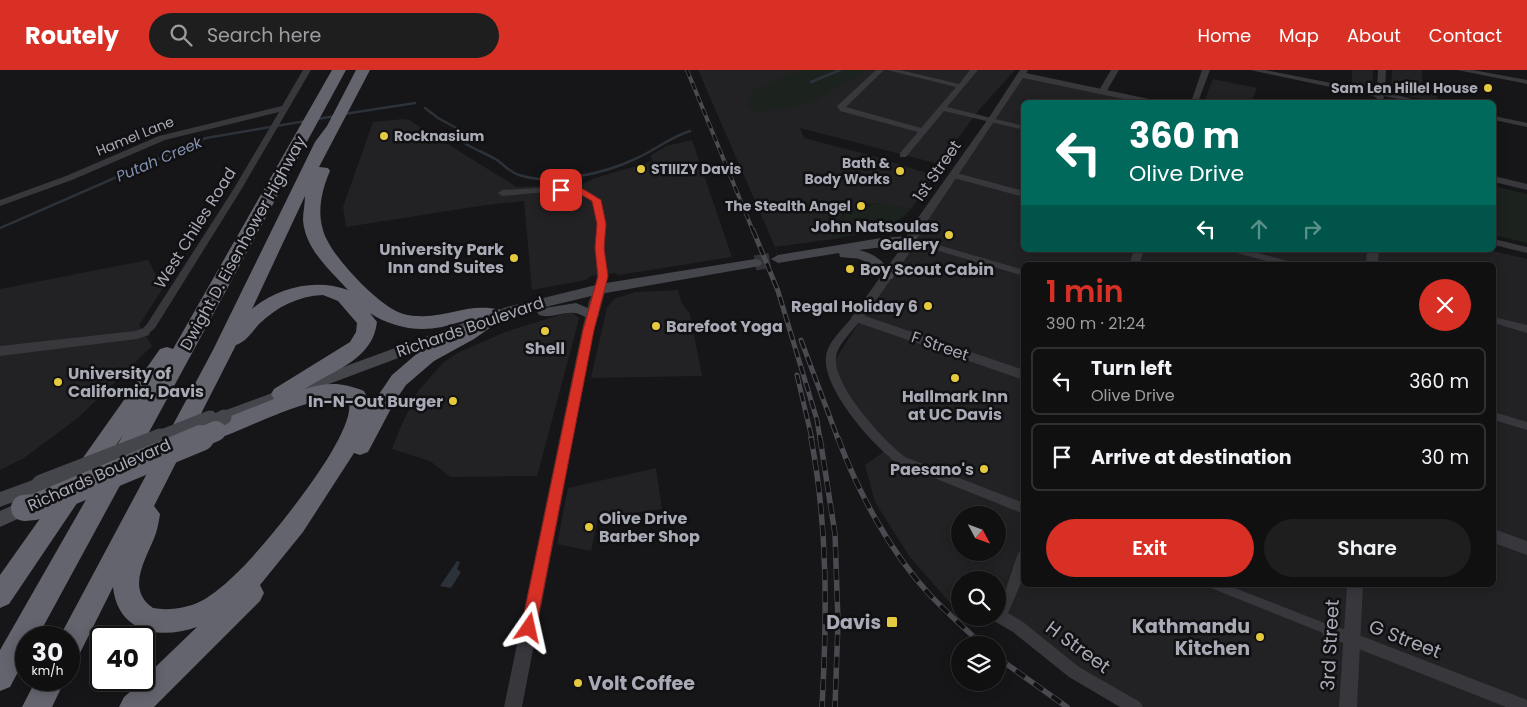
<!DOCTYPE html>
<meta charset="utf-8">
<style>
body{margin:0;font-family:Poppins,sans-serif;background:#1e1e1f;color:#f1f3f6;height:100vh;display:flex;flex-direction:column;font-size:19px;white-space:nowrap}
*{box-sizing:border-box;margin:0}
p{font-size:16px;color:#9c9d9f}
.icon{flex:none;width:28px;height:28px;fill:none;stroke:currentColor;stroke-width:2;stroke-linecap:round;stroke-linejoin:round}
.map{position:relative;flex:1;overflow:hidden}
.details{position:absolute;left:1021px;top:192px;width:475px;height:325px;display:flex;flex-direction:column;background:#101011;border-radius:8px;box-shadow:0 2px 12px #0003,0 0 0 1px #303031}
.details>*{flex:none}
.top-card{position:absolute;left:1021px;top:30px;width:475px;height:152px;border-radius:8px;box-shadow:0 2px 12px #0003,0 0 0 1px #303031;background:#00695c;color:#fff;overflow:hidden}
.needle{width:32px;rotate:131deg}
.buttons{position:absolute;left:951px;top:436px;display:grid;gap:10px}
.buttons a{display:grid;place-items:center;width:55px;height:55px;border-radius:50%;background:#101011;box-shadow:0 2px 12px #0003,0 0 0 1px #303031;font-size:25px}
.speed{position:absolute;left:15px;top:556px;display:flex;gap:10px;font-size:25px;font-weight:700;text-align:center}
.speed>*{display:grid;place-content:center;width:65px;height:65px;border-radius:50%;background:#101011;box-shadow:0 2px 12px #0003,0 0 0 1px #303031;line-height:1}
.speed small{font-size:12px;font-weight:400}
.speed .limit{border:2px solid #111;border-radius:8px;background:#fff;color:#111}
.pin{position:absolute;display:grid;place-items:center;width:42px;height:42px;color:#fff;margin:-21px;border-radius:10px;box-shadow:0 2px 8px #0006}
.me{position:absolute;width:55px;margin:-28px;rotate:11deg;stroke-linejoin:round;filter:drop-shadow(0 0 4px #0008)}
.turn{display:flex;align-items:center;gap:18px;height:105px;padding:0 25px;font-size:22px}
.turn .icon{width:65px;height:65px;stroke-width:2.5}
.turn b{display:block;font-size:35px;line-height:42px}
.lanes{display:flex;align-items:center;height:48px;padding:0 25px;background:#0003;justify-content:center;gap:25px;direction:ltr}
.lanes .off{opacity:.35}
.round{display:grid;place-items:center;flex:none;width:52px;height:52px;border-radius:26px;background:#1e1e1f}
.headline{display:flex;align-items:center;justify-content:space-between;height:85px;padding:0 25px}
h1{font-size:30px;font-weight:600;line-height:38px;color:#d93025}
.cta{display:flex;gap:10px;margin-top:auto;padding:10px 25px}
.cta a{flex:1;height:58px;border-radius:30px;background:#d93025;color:#fff;font-size:20px;font-weight:600;line-height:58px;text-align:center}
.cta a+a{background:#1e1e1f;color:#f1f3f6}
ul{padding:0;list-style:none}
li{display:flex;align-items:center;gap:15px;height:68px;margin:0 10px 8px;padding:0 15px;border:2px solid #303031;border-radius:8px}
li div{flex:1}
li b{display:block;font-size:19px}
li em{font-style:normal}
header{display:flex;align-items:center;gap:30px;box-sizing:border-box;height:70px;padding:0 25px;background:#d93025;color:#fff}
header strong{font-size:24px}
nav{display:flex;gap:28px;margin-inline-start:auto;font-size:18px}
.search{width:350px;height:45px;background:#1e1e1f;display:flex;align-items:center;gap:12px;box-sizing:border-box;padding:0 18px;border-radius:28px;color:#9c9d9f;font-size:19px}
.map>svg:first-child{display:block}
.built{fill:#222224;fill-rule:evenodd}
.green{fill:#1c221e}
.water{fill:#2c323a}
.lines{fill:none;stroke-linecap:round;stroke-linejoin:round}
.stream{stroke:#2c323a;stroke-width:2.5}
.secondary-tunnel{stroke:#333337;stroke-width:15;stroke-dasharray:15 8;stroke-linecap:butt}
.pedestrian{fill:#37373c;fill-rule:evenodd}
.minor{fill:#37373c;fill-rule:evenodd}
.tertiary{fill:#37373c;fill-rule:evenodd}
.secondary{fill:#45454c;fill-rule:evenodd}
.motorway{fill:#63646d;fill-rule:evenodd}
.rail-far2-casing{stroke:#4a4a51;stroke-width:4}
.rail-far1-casing{stroke:#4a4a51;stroke-width:5}
.rail-casing{stroke:#4a4a51;stroke-width:5.5}
.rail-far2{stroke:#111012;stroke-width:2.5;stroke-dasharray:7;stroke-linecap:butt}
.rail-far1{stroke:#111012;stroke-width:3;stroke-dasharray:9;stroke-linecap:butt}
.rail{stroke:#111012;stroke-width:4;stroke-dasharray:11;stroke-linecap:butt}
.secondary-bridge-far1{stroke:#45454c;stroke-width:15}
.secondary-bridge{stroke:#45454c;stroke-width:19}
.motorway-bridge-far1{stroke:#63646d;stroke-width:20}
.motorway-bridge{stroke:#63646d;stroke-width:26}
.route{fill:#d93025;stroke:#8d1f18}
.poi-dot{fill:#e5ca40;stroke:#111012;stroke-width:2}
.labels{text-anchor:middle;dominant-baseline:central;stroke-width:5;stroke-linejoin:round;paint-order:stroke}
.far-poi-label{font-size:14px;font-weight:bold;fill:#a8aab6;stroke:#111012;text-anchor:end}
.far-street-label{font-size:14px;fill:#a8aab6;stroke:#111012}
.far-water-label{font-size:15px;font-style:italic;fill:#8292af;stroke:#111012}
.street-label{font-size:16px;fill:#a8aab6;stroke:#111012}
.poi-label{font-size:16px;font-weight:bold;fill:#a8aab6;stroke:#111012;text-anchor:end}
.near-poi-label{font-size:19px;font-weight:bold;fill:#a8aab6;stroke:#111012;text-anchor:end}
.near-street-label{font-size:19px;fill:#a8aab6;stroke:#111012}
</style>
<header>
<strong>Routely</strong>
<div class="search"><svg class="icon" aria-label="search" viewBox="0 0 24 24"><circle cx="10" cy="10" r="6"/><path d="M15 15l6 6"/></svg>Search here</div>
<nav><a>Home</a><a>Map</a><a>About</a><a>Contact</a></nav>
</header>
<div class="map">
<svg width="1527" height="637" viewBox="0 0 1527 637">
<rect width="100%" height="100%" fill="#161517"/>
<g class="built">
<polygon points="698,0 1015,0 978,41 939,94 800,58 804,68 877,87 929,104 932,109 911,139 877,133 857,137 843,144 838,153 827,154 834,169 775,177"/>
<polygon points="1352,0 1373,0 1372,20 1352,16"/>
<polygon points="1392,0 1422,0 1422,13 1436,16 1437,32 1391,23"/>
<path d="M1021 5 1146 32H1024V180H1489L1527 189V637H1141L1074 602 1018 557 996 548H998V510H960V541L951 534 909 486 875 432 865 395 889 378 857 344 830 298 911 170ZM1024 195H1494V515H1024ZM960 445H998V482H960Z"/>
<polygon points="1213,9 1257,18 1251,32 1204,32"/>
<polygon points="403,49 409,50 517,117 583,114 592,109 653,91 650,86 666,76 692,70 732,187 619,205 615,203 590,206 586,210 532,220 524,131 486,135 346,157 343,137 373,52"/>
<polygon points="148,190 163,218 139,255 152,276 79,347 24,388 0,400 0,219"/>
<polygon points="678,220 681,232 690,244 702,306 591,308 607,237 616,228 636,222"/>
<polygon points="566,243 573,243 579,249 537,406 450,407 430,391 392,379 401,356 418,321 443,293 457,283 505,262"/>
<polygon points="656,398 662,439 598,448 591,481 557,474 568,418"/>
</g>
<g class="green">
<polygon points="800,0 868,0 835,18 818,30 797,37 758,42 746,37 753,20"/>
<polygon points="1494,116 1527,124 1527,173 1494,165"/>
<path d="M877 133 911 139C890 163 863 162 834 169L827 153H838C850 131 859 141 877 133Z"/>
</g>
<polygon class="water" points="457,491 460,492 457,499 461,502 451,518 440,516"/>
<g class="lines">
<g class="stream">
<polyline points="811,12 840,0"/>
<path d="M425 38 438 48 462 61V71L466 74C476 80 487 84 497 90 504 95 510 102 519 105 550 116 606 103 635 89 654 81 670 67 690 61"/>
<polyline points="344,44 415,33"/>
<polyline points="317,49 336,46"/>
<polyline points="0,158 206,68 306,51"/>
</g>
<polyline class="secondary-tunnel" points="755,193 778,189"/>
<polygon class="pedestrian" points="1210,515 1227,515 1332,556 1334,560 1332,564 1328,565 1211,518"/>
<g class="minor">
<polygon points="303,0 311,0 241,120 155,258 148,264 140,264 139,262 147,254 233,120 279,42 165,70 72,110 0,136 0,130 66,106 159,66 282,36"/>
<polygon points="876,0 884,0 846,37 921,58 956,17 887,0 900,0 959,14 970,0 978,0 947,37 1024,56 1024,60 944,41 906,87 900,87 900,83 918,62 840,41 837,36"/>
<polygon points="1111,0 1119,0 1105,24 1099,24 1098,22"/>
<polygon points="1202,0 1210,0 1198,32 1191,32"/>
<polygon points="1250,0 1265,0 1377,22 1378,0 1386,0 1385,22 1424,32 1412,32 1384,26 1383,32 1377,32 1377,28 1373,26"/>
<polygon points="1457,0 1473,0 1527,10 1527,14"/>
<polygon points="1494,46 1527,53 1527,57 1494,50"/>
<polygon points="953,102 1024,121 1024,127 950,107 950,103"/>
<path d="M554 117C609 119 604 131 605 178 605 193 610 208 604 221H596L595 219C599 204 595 189 595 173 596 161 600 143 592 132 580 115 521 125 502 126L498 123 502 120Z"/>
<polygon points="911,167 1024,200 1024,206 908,172 908,168"/>
<polygon points="1494,169 1527,177 1527,183 1494,175"/>
<polygon points="1134,180 1144,180 1139,195 1129,195"/>
<polygon points="1231,180 1247,180 1295,193 1297,195 1281,195 1233,182"/>
<path d="M857 245 862 248C855 259 838 273 836 287 833 316 883 370 905 387L1024 433V444L897 393C873 376 822 318 826 287 827 272 845 257 853 246Z"/>
<polygon points="1494,247 1527,255 1527,263 1494,253"/>
<polygon points="1494,342 1527,352 1527,360 1494,350"/>
<polygon points="1024,480 1024,506 1008,543 1023,552 1079,597 1140,632 1143,637 1120,637 1069,607 1013,562 994,551 993,548 998,548 998,535 1006,519 1017,486 1019,482"/>
<polygon points="1328,553 1527,630 1527,637 1506,637 1323,565 1321,560 1323,555"/>
</g>
<g class="tertiary">
<polygon points="1020,0 1028,0 1026,3 1149,29 1154,32 1138,32 1023,8 922,159 913,178 865,246 1024,300 1024,310 853,251 851,248 901,178 910,159 988,49"/>
<polygon points="1494,106 1527,114 1527,120 1494,112"/>
<polygon points="1367,180 1379,180 1378,195 1366,195"/>
<polygon points="600,215 606,219 594,260 522,637 504,637 582,260 589,231 596,216"/>
<polygon points="144,258 150,262 149,265 137,269 0,286 0,276 135,261"/>
<polygon points="1494,459 1527,471 1527,485 1494,473"/>
<polygon points="1347,515 1363,515 1357,637 1339,637"/>
</g>
<g class="secondary">
<path d="M911 166 916 167 918 170 916 173 859 180C876 184 884 192 894 206L892 209C880 212 877 199 867 193 858 186 850 189 840 187L839 183 778 193 771 189 778 185 881 168Z"/>
<polygon points="755,189 760,190 762,193 760,196 600,224 516,244 230,351 224,353 218,351 216,347 218,343 507,237 600,214"/>
<path d="M576 233 597 242 599 245 597 248C588 251 583 244 575 243 563 241 551 249 539 245L537 242 539 239Z"/>
<polygon points="41,407 47,409 50,414 47,419 0,437 0,422"/>
<polygon points="24,430 31,433 33,438 31,443 0,457 0,441"/>
</g>
<g class="motorway">
<polygon points="332,0 346,0 37,568 26,568 26,587 10,617 0,621 0,580 123,365 9,534 0,538 0,505 160,279 167,277 173,279"/>
<path d="M356 0H370L319 97 328 98 330 101C322 119 317 141 323 160 329 184 374 230 396 241 401 244 411 246 418 246 448 248 468 232 501 240L504 245 501 250 474 269 434 291 406 315 395 331 368 382 360 385 354 383 303 462 260 515 264 523 260 531 154 637H119L124 627 144 610V608L197 557C160 570 118 563 113 517L79 585 69 589V568H59L213 280 315 72 327 56ZM305 126C305 134 303 142 303 150 305 179 330 200 348 220 316 208 278 217 252 239ZM323 225 338 231 357 253 356 262 350 272 274 319 271 324 274 329 208 355 205 361 208 367 216 369C246 360 321 318 349 332 356 366 268 471 243 497 231 509 219 520 205 529 190 538 169 541 153 538 124 518 148 487 156 463 158 457 159 450 160 444L154 436 236 275C246 272 252 262 259 254 277 237 298 226 323 225ZM370 243C391 257 416 262 442 257 452 255 462 250 472 251L420 281 392 305 371 336 364 321C342 312 327 312 305 319 333 300 373 290 377 252Z"/>
<polygon points="36,610 65,610 52,637 22,637"/>
</g>
<defs>
<polyline id="rail-far2" points="687,0 753,161"/>
<g id="rail-far1">
<polyline points="753,160 778,221 817,350 820,369"/>
<polyline points="801,270 838,369"/>
<polyline points="797,305 812,369"/>
</g>
<g id="rail">
<path d="M811 368C828 457 827 547 822 637"/>
<polyline points="820,368 835,464 838,552 835,637"/>
<path d="M838 368C858 422 890 482 930 525 946 542 965 558 982 575"/>
<polyline points="998,588 1067,637"/>
</g>
</defs>
<use href="#rail-far2" class="rail-far2-casing"/>
<use href="#rail-far1" class="rail-far1-casing"/>
<use href="#rail" class="rail-casing"/>
<use href="#rail-far2" class="rail-far2"/>
<use href="#rail-far1" class="rail-far1"/>
<use href="#rail" class="rail"/>
<g class="secondary-bridge-far1">
<polyline points="200,360 224,347"/>
<polyline points="157,369 210,348"/>
</g>
<polyline class="secondary-bridge" points="41,414 160,368"/>
<polyline class="motorway-bridge-far1" points="198,369 216,361"/>
<polyline class="motorway-bridge" points="24,438 35,437 201,368"/>
</g>
<polygon class="route" points="561,118 583,119 601,130 606,154 604,178 608,206 594,260 536,558 534,563 529,565 523,563 521,558 583,260 598,206 595,178 597,154 592,131 578,123 558,122 558,119"/>
<g class="poi-dot">
<circle cx="1488" cy="18" r="5"/>
<circle cx="384" cy="66" r="5"/>
<circle cx="641" cy="99" r="5"/>
<circle cx="900" cy="101" r="5"/>
<circle cx="861" cy="136" r="5"/>
<circle cx="949" cy="165" r="5"/>
<circle cx="514" cy="188" r="5"/>
<circle cx="850" cy="199" r="5"/>
<circle cx="928" cy="236" r="5"/>
<circle cx="656" cy="256" r="5"/>
<circle cx="545" cy="261" r="5"/>
<circle cx="955" cy="308" r="5"/>
<circle cx="58" cy="312" r="5"/>
<circle cx="453" cy="331" r="5"/>
<circle cx="984" cy="399" r="5"/>
<circle cx="589" cy="457" r="5"/>
<rect x="886" y="546" width="12" height="12" rx="2.5"/>
<circle cx="1260" cy="567" r="5"/>
<circle cx="578" cy="613" r="5"/>
</g>
<g class="labels">
<g class="far-poi-label">
<text x="1478" y="18">Sam Len Hillel House</text>
<text x="394" y="66" text-anchor="start">Rocknasium</text>
<text x="890" y="93">Bath &amp;<tspan x="890" dy="16">Body Works</tspan></text>
<text x="651" y="99" text-anchor="start">STIIIZY Davis</text>
<text x="851" y="136">The Stealth Angel</text>
</g>
<g class="far-street-label">
<text transform="translate(135 66) rotate(-22)">Hamel Lane</text>
</g>
<g class="far-water-label">
<text transform="translate(159 89) rotate(-23)">Putah Creek</text>
</g>
<g class="street-label">
<text transform="translate(937 101) rotate(-55)">1st Street</text>
<text transform="translate(195 158) rotate(-58)">West Chiles Road</text>
<text transform="translate(243 173) rotate(-61)">Dwight D. Eisenhower Highway</text>
<text transform="translate(470 257) rotate(-19)">Richards Boulevard</text>
<text transform="translate(940 276) rotate(19)">F Street</text>
<text transform="translate(99 405) rotate(-24)">Richards Boulevard</text>
</g>
<g class="poi-label">
<text x="939" y="156">John Natsoulas<tspan x="939" dy="18">Gallery</tspan></text>
<text x="504" y="179">University Park<tspan x="504" dy="18">Inn and Suites</tspan></text>
<text x="860" y="199" text-anchor="start">Boy Scout Cabin</text>
<text x="918" y="236">Regal Holiday 6</text>
<text x="666" y="256" text-anchor="start">Barefoot Yoga</text>
<text x="545" y="278" text-anchor="middle">Shell</text>
<text x="68" y="303" text-anchor="start">University of<tspan x="68" dy="18">California, Davis</tspan></text>
<text x="955" y="326" text-anchor="middle">Hallmark Inn<tspan x="955" dy="18">at UC Davis</tspan></text>
<text x="443" y="331">In-N-Out Burger</text>
<text x="974" y="399">Paesano's</text>
<text x="599" y="448" text-anchor="start">Olive Drive<tspan x="599" dy="18">Barber Shop</tspan></text>
</g>
<g class="near-poi-label">
<text x="881" y="552">Davis</text>
<text x="1250" y="556">Kathmandu<tspan x="1250" dy="22">Kitchen</tspan></text>
<text x="588" y="613" text-anchor="start">Volt Coffee</text>
</g>
<g class="near-street-label">
<text transform="translate(1405 569) rotate(21)">G Street</text>
<text transform="translate(1330 575) rotate(-87)">3rd Street</text>
<text transform="translate(1078 577) rotate(36)">H Street</text>
</g>
</g>
</svg>
<div class="buttons">
<a><svg class="needle" viewBox="-14 -14 28 28"><path d="M0-13l5 13h-10z" fill="#e53935"/><path d="M0 13l5-13h-10z" fill="#9c9d9f"/></svg></a>
<a><svg class="icon" aria-label="search" viewBox="0 0 24 24"><circle cx="10" cy="10" r="6"/><path d="M15 15l6 6"/></svg></a>
<a><svg class="icon" aria-label="layers" viewBox="0 0 24 24"><path d="M12 4l9 5-9 5-9-5zM3 14l9 5 9-5"/></svg></a>
</div>
<div class="speed"><div>30<small>km/h</small></div><div class="limit">40</div></div>
<div class="pin" style="left:561px;top:120px;background:#d93025"><svg class="icon" aria-label="arrive" viewBox="0 0 24 24"><path d="M6 21V4h12l-3 4 3 4H6"/></svg></div>
<svg class="me" style="left:529px;top:558px" viewBox="-20 -20 40 40"><path d="M0-17L14 15 0 8-14 15z" fill="#d93025" stroke="#fff" stroke-width="4"/></svg>
<div class="top-card">
<div class="turn"><svg class="icon" aria-label="left" viewBox="0 0 24 24"><path d="M17 20v-9H6M10 6l-5 5 5 5"/></svg><div><b>360 m</b>Olive Drive</div></div>
<div class="lanes"><svg class="icon" aria-label="left" viewBox="0 0 24 24"><path d="M17 20v-9H6M10 6l-5 5 5 5"/></svg><svg class="icon off" aria-label="ahead" viewBox="0 0 24 24"><path d="M12 20V5M6 11l6-6 6 6"/></svg><svg class="icon off" aria-label="right" viewBox="0 0 24 24"><path d="M7 20v-9h11M14 6l5 5-5 5"/></svg></div>
</div>
<section class="details">
<div class="headline"><div><h1>1 min</h1><p>390 m · 21:24</p></div><a class="round" style="background:#d93025;color:#fff"><svg class="icon" aria-label="close" viewBox="0 0 24 24"><path d="M6 6l12 12M18 6L6 18"/></svg></a></div>
<ul>
<li><svg class="icon" aria-label="left" viewBox="0 0 24 24"><path d="M17 20v-9H6M10 6l-5 5 5 5"/></svg><div><b>Turn left</b><p>Olive Drive</p></div><em>360 m</em></li>
<li><svg class="icon" aria-label="arrive" viewBox="0 0 24 24"><path d="M6 21V4h12l-3 4 3 4H6"/></svg><div><b>Arrive at destination</b></div><em>30 m</em></li>
</ul>
<div class="cta"><a>Exit</a><a>Share</a></div>
</section>
</div>
